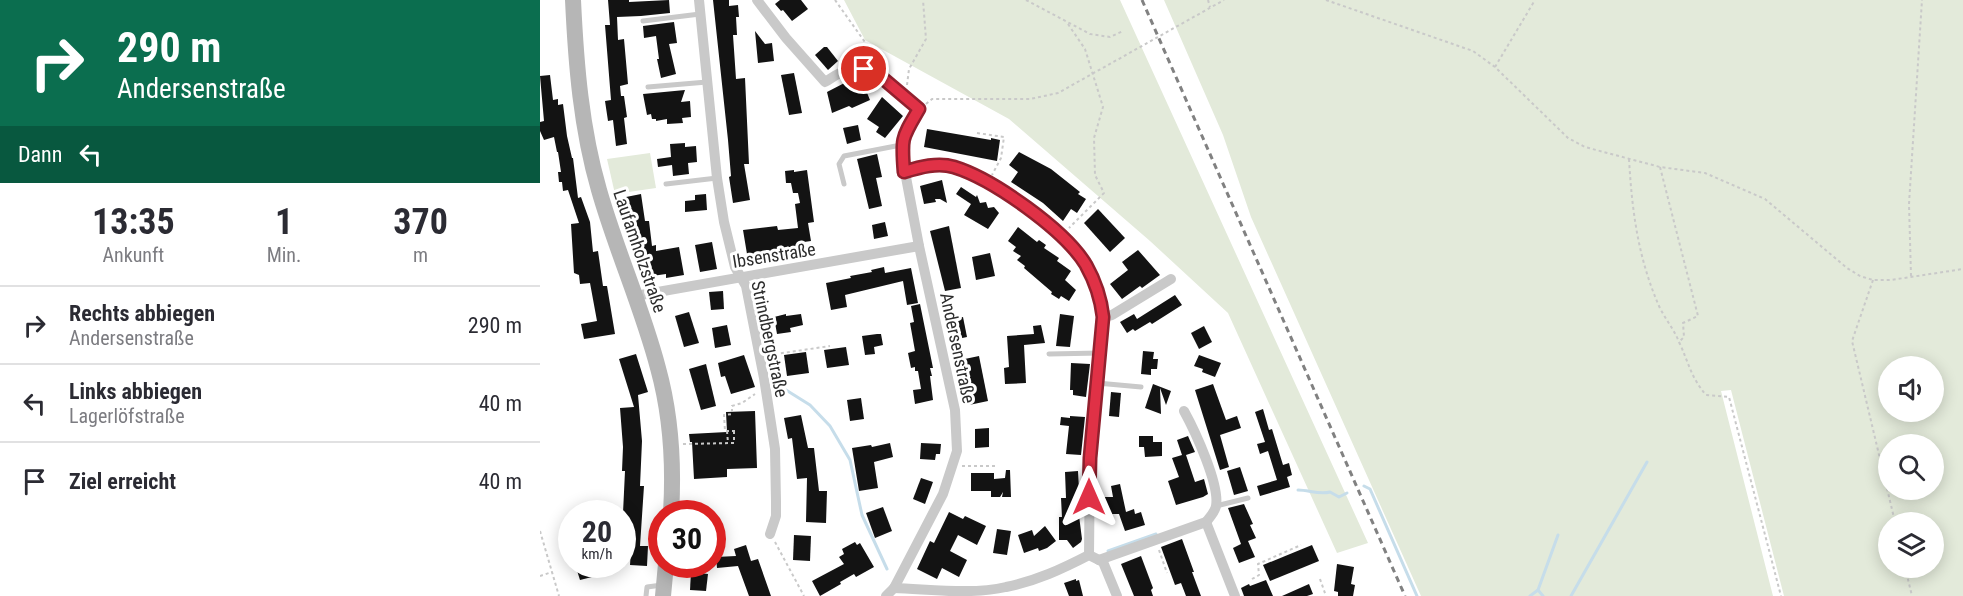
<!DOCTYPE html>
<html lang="de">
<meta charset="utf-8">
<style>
body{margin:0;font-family:"Roboto Condensed",sans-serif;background:#f7f7f7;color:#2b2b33;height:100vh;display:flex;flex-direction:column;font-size:22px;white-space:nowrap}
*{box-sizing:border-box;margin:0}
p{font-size:20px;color:#7c7c81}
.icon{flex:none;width:33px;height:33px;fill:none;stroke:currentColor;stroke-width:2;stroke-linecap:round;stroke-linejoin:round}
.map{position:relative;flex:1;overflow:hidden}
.sheet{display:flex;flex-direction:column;background:#fff;width:540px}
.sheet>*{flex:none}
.guide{background:#0b6e4f;color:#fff;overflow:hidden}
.tools{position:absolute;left:1338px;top:356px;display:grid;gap:12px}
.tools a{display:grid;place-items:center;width:66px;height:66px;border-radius:50%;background:#fff;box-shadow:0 3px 15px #0003;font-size:30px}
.speed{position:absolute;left:18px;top:500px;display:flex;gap:12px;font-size:30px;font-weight:700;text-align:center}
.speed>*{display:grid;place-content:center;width:78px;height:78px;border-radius:50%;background:#fff;box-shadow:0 3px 15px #0003;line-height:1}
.speed small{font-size:15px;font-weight:400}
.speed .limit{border:9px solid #d22;background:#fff;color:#111}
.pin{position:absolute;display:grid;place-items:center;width:51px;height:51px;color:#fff;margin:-26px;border:3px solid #fff;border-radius:50%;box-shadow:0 2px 6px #0007}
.me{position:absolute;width:66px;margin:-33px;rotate:0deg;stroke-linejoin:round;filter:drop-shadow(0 0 4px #0008)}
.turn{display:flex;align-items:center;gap:21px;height:126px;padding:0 18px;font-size:27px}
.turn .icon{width:78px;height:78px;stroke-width:2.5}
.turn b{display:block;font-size:42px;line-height:51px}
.then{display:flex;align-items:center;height:57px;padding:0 18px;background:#0003;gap:12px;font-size:22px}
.eta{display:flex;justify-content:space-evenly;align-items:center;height:102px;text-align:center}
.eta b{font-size:36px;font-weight:700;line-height:42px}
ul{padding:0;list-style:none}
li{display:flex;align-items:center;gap:18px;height:78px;padding:0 18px;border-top:2px solid #e1e1e2}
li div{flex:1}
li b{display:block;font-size:22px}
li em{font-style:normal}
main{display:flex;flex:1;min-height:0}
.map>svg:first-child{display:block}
.green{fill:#e3eada;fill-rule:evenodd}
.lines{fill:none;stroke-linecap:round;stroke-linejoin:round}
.stream{stroke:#c6ddea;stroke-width:3}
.building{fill:#131313}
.path{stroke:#c9c9c9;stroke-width:2;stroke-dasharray:3 3;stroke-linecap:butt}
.service{stroke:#c9c9c9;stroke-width:5}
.minor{stroke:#c9c9c9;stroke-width:10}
.secondary{stroke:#b6b6b6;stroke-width:16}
.rail{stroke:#818181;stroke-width:3;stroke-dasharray:6 4.5;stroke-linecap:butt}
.route-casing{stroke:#92202e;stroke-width:15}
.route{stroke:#e03146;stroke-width:10}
.labels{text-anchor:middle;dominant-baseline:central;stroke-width:6;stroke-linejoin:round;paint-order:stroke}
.street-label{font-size:18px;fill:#2c2c2c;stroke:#fff}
</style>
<main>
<section class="sheet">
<div class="guide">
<div class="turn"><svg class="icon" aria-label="right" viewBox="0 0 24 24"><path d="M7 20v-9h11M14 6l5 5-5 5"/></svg><div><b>290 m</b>Andersenstraße</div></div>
<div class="then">Dann<svg class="icon" aria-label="left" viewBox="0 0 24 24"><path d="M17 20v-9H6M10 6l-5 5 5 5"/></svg></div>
</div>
<div class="eta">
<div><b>13:35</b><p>Ankunft</p></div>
<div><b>1</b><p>Min.</p></div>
<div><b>370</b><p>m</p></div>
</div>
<ul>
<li><svg class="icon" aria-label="right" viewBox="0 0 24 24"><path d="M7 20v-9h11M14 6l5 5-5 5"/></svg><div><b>Rechts abbiegen</b><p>Andersenstraße</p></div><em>290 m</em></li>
<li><svg class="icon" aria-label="left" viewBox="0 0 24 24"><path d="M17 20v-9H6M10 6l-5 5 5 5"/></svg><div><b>Links abbiegen</b><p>Lagerlöfstraße</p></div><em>40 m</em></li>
<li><svg class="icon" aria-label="arrive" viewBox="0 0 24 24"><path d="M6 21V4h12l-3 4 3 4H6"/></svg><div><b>Ziel erreicht</b></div><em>40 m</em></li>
</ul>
</section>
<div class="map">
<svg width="1423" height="596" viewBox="0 0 1423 596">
<rect width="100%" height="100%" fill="#fff"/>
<g class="green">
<polygon points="304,0 580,0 828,543 797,553 688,313 610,241 469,119 325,40"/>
<path d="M624 0H1423V596H1244L1191 390 1181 391 1233 596H881L711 217 683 135ZM1348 366H1394V411H1348ZM1348 444H1394V489H1348ZM1348 522H1394V567H1348Z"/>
<polygon points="110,153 116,188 75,194 67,159"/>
</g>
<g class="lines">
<g class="stream">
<polyline points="246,390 270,405 290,426 310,460 322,515 347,569"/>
<polyline points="824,486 830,489 877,596"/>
<path d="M758 490C769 490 779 495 790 492L799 497 807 493"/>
<polyline points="568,551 616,534"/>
<polyline points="998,590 1018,535"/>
<polyline points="990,596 998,590 1003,596"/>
<polyline points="1031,596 1107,462"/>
</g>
</g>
<g class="building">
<polygon points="68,0 89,0 89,2 129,0 130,13 101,16 77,17 78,40 84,39 88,84 80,86 81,96 84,96 87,117 84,118 87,144 76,146 73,120 68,121 65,101 71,100 65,25 70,25"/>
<polygon points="173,0 189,0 189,6 198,5 199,17 196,17 197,35 193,35 196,79 205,78 209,164 204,164 210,200 193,203 189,177 191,176 188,140"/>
<polygon points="240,0 261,0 268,9 252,21 243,10 241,11 235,4"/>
<polygon points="134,22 137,43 129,44 136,74 121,78 117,59 119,59 116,36 104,38 103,26"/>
<polygon points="215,31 225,44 232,43 234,61 218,63"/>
<polygon points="284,47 287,47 298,61 288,70 275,55"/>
<polygon points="254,73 262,113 249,115 241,75"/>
<polygon points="10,75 13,100 18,99 18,105 23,104 27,136 32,158 33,158 38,198 41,197 50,222 53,252 58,251 63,286 67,286 75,334 44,339 41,324 57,321 50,283 40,284 39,275 34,273 31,224 39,223 28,190 23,191 22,182 19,182 18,172 21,172 18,152 17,152 14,137 4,140 0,131 0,122 4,121 0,76"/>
<polygon points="316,77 321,78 330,100 312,108 309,106 292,113 287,92"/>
<polygon points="145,90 141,102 150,101 151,117 142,118 143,123 127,124 127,119 116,121 116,119 112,119 111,114 107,115 103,94"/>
<polygon points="342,97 363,116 345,138 336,132 339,127 327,119"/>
<polygon points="318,125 321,140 307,144 303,128"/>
<polygon points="387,129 451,140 451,138 460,140 457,161 384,147"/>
<polygon points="145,143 145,147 156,146 157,162 148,163 149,174 133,176 132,165 118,167 117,159 131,157 130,144"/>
<polygon points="479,152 511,169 540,192 538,194 546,199 537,213 531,209 523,221 503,203 471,182 478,172 469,165"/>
<polygon points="337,154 342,177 336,178 342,206 329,209 317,159"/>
<polygon points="254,170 254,172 267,170 274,222 268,223 271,241 257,243 258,249 228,253 229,256 208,260 203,230 237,226 238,230 258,228 255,204 260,203 258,193 253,193 251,183 246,183 245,171"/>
<polygon points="402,180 407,203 400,199 395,199 396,202 384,204 380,186"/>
<polygon points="421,187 436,197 437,195 440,203 446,202 448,208 454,207 459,213 448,229 424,215 431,204 416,194"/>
<polygon points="101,194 105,221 109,221 112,246 116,245 116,251 139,247 144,275 126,278 126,274 105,277 100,241 95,241 92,214 88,215 86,197"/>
<polygon points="166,194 167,210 145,212 145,201 155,200 155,195"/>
<polygon points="558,209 585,238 570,252 544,223"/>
<polygon points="345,222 348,236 334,239 332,225"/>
<polygon points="409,226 421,288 405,291 390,231"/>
<polygon points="478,227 497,242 499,240 506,245 504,248 519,258 517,261 531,271 525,280 536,290 529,301 521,296 519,299 511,294 512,292 484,268 485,266 477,260 481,256 473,251 476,247 468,241"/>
<polygon points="172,242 177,269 160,272 155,245"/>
<polygon points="598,250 620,275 602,288 600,286 582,299 570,284 588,270 582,262"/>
<polygon points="450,253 455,276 436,280 432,257"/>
<polygon points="344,267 345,273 371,268 378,303 367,305 363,281 305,295 307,307 291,310 286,283 311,278 310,276 332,272 331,270"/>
<polygon points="183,291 184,309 171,310 169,292"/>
<polygon points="635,295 642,305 612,324 610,322 595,331 593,329 587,333 580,322 594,314 597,319"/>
<polygon points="380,304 393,368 390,368 392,376 390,376 393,400 375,404 373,390 381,389 378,371 375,371 375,367 371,368 368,353 375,351 370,323 374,322 371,306"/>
<polygon points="149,312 159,343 144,347 135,316"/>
<polygon points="246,314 246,316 261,314 263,325 250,328 251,332 237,334 234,317"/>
<polygon points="520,314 534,316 530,347 516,346"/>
<polygon points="423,317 427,337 413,340 409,320"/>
<polygon points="187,325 191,345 175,348 172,328"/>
<polygon points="501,325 505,343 484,345 486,383 465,384 464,368 469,367 467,336 494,334 493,326"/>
<polygon points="664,326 672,342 659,349 651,333"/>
<polygon points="337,334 341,334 343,345 334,347 335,354 325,355 322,336"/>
<polygon points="306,347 309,365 287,368 284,350"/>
<polygon points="603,351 614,352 613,359 618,359 617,369 611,369 611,375 601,374"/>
<polygon points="266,352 269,373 247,376 244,355"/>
<polygon points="96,354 108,392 98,395 102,441 100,486 104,486 100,546 108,546 107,566 90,565 92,534 82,534 85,471 82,471 83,447 80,408 94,407 79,359"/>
<polygon points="204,355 215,387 191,394 185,376 181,377 178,363"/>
<polygon points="659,355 681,363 675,377 662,372 663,369 654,366"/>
<polygon points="439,356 448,401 429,405 420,360"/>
<polygon points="531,363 550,364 546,397 533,395 533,390 530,390"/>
<polygon points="166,364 176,406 161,410 149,369"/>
<polygon points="613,384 631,391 626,405 620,388 621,414 605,408"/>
<polygon points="673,384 686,420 697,416 701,428 680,435 689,467 680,470 655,390"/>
<polygon points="571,392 581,393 579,417 569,416"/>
<polygon points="321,398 324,419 310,421 307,400"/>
<polygon points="723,409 729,430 732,429 743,465 749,463 752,475 747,477 750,487 720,496 717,486 737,480 728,451 720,454 717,444 725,442 715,412"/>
<polygon points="215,411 217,468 187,469 187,477 154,479 152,442 150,442 149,434 187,432 186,412"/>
<polygon points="261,415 268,448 274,448 279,491 287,491 286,523 266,522 267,478 257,479 252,438 248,439 244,418"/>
<polygon points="530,416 545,417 541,455 526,454 529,426 520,425 521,417 530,418"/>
<polygon points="449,428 449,447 435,448 435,429"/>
<polygon points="599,436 613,436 613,442 622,442 622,456 605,457 604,447 599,447"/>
<polygon points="648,436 655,452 646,455 655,482 664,479 668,494 663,497 636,505 628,481 639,477 632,458 642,455 637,440"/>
<polygon points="350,443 353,457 334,462 338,488 319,491 312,448 331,445 332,447"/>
<polygon points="381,443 401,444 400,454 396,454 395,460 380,459"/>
<polygon points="700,467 708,491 694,495 687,471"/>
<polygon points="466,470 470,470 471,497 462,497 463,492 460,497 451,497 451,491 431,491 431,473 454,473 454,479 465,478"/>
<polygon points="538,471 540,508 538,508 542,539 541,542 533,548 527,540 519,540 519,517 522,517 521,498 526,498 525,472"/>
<polygon points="381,478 393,482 385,504 373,499"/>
<polygon points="580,484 586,512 594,509 595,514 601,512 605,525 585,531 579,514 560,514 559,497 573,497 571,486"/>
<polygon points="704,504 713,524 710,525 716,538 708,541 715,557 699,563 693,548 701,544 688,508"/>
<polygon points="343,507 352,531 335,538 326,513"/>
<polygon points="409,512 423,519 425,516 446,526 437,545 418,535 410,551 427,560 419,577 402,568 397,579 377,569 390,541 394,543"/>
<polygon points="505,526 516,541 507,548 499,551 498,548 484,553 478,535 492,530 494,536"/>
<polygon points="457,529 471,531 467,555 453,553"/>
<polygon points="254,535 271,536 270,561 253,560"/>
<polygon points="642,539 654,572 652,572 661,596 646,596 641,583 635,585 621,547"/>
<polygon points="315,542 317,545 320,543 334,567 316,577 314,574 300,582 301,584 280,596 272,581 304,564 299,557 304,554 302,549"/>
<polygon points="206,545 211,561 218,559 231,596 209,596 198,566 177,568 176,557 196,556 194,549"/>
<polygon points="772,545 779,561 730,581 723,565"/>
<polygon points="601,556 613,588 611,590 613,596 594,596 581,564"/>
<polygon points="35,564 49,564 52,577 40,580"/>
<polygon points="797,564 814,567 811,584 815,585 813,596 798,596 798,592 794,591"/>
<polygon points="151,572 168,574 166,591 150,590"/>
<polygon points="536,579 536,581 539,580 543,596 529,596 524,583"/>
<polygon points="726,580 733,596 704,596 701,588 709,584 710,586"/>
<polygon points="769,584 773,594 767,596 742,596"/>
</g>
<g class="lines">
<g class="path">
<polyline points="295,0 342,66"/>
<polyline points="486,0 550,34 570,37 583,31"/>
<polyline points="668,0 670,7"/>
<polyline points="786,0 933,51 955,67 1028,138 1045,147 1120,167 1165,173 1225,199 1307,268 1320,276 1333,280 1351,280 1423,269"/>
<polyline points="528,24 545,49 563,107 554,138 555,175 564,193 529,228"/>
<polyline points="955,67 995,0"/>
<polyline points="367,85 369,69 386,39 383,0"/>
<polyline points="386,104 392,99 490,99 518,93 684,0"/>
<polyline points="437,133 464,137 461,158 452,175"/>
<path d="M1089 159C1092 211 1098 258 1119 306 1125 319 1134 329 1139 342 1149 363 1150 376 1166 395L1189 397 1241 596"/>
<polyline points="1120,167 1158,316 1143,323 1144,337 1139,342"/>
<polyline points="1371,276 1369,204 1382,0"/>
<polyline points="1333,280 1312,341 1355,522"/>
<polyline points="229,355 290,346"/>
<polyline points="187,431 188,443"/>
<polyline points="195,431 185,431 184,415 192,414 192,406 202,403 215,394"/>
<polyline points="143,444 194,443 194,431"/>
<polyline points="422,466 458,466"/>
<polyline points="0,531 19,596"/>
<polyline points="235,542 264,596"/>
<polyline points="619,550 627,573"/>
<polyline points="1365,567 1372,596"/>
<polyline points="0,576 12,572"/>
<polyline points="712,579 719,575 718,564 761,545"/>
<polyline points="780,579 786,596"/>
</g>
<g class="service">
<polyline points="103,21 160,14"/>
<polyline points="108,87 167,82"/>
<polyline points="126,184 177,178"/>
<polyline points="304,184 299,164 304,156 361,145"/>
<polyline points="509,354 560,353"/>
<polyline points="557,383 601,387"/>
<polyline points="676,506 708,498"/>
<polyline points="106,596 107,587 122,585"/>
</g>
<g class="minor">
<polyline points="159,0 177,178 184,222 195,267 206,286 224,378 235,449 236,502 236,516 230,534"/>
<path d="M217 0 246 38 285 82C292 78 299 72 306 71 337 63 358 91 379 109L363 136 361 145 365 172 379 246 415 410 417 451 403 494 354 588 346 596"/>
<path d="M365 172C380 167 398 162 414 167 453 179 525 230 546 265 555 281 561 299 563 317L550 458 549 555"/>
<polyline points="95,296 379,246"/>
<polyline points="563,317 572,315 631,279"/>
<polyline points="666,522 695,596"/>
<path d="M559 560 666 522C670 517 675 512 676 506 680 485 655 431 644 411"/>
<path d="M354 588C389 589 432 595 466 587 496 581 522 569 549 555L563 562 577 596"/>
</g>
<g class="secondary">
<path d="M33 0C36 64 41 128 59 190 76 250 102 307 118 368 131 415 134 464 131 513"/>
<polyline points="123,596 126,564"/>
</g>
<polyline class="rail" points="602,0 865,596"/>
</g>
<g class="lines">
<defs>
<path id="route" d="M324 69 340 76 379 109C362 138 361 137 364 172 380 167 398 162 414 167 453 179 525 230 546 265 555 281 561 299 563 317L550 458 549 497"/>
</defs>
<use href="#route" class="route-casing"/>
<use href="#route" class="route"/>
</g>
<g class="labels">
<g class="street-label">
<text transform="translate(100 251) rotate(71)">Laufamholzstraße</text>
<text transform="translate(234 255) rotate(-9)">Ibsenstraße</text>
<text transform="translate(230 339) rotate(78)">Strindbergstraße</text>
<text transform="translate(418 348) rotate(78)">Andersenstraße</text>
</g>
</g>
</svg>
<div class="tools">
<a><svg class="icon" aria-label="sound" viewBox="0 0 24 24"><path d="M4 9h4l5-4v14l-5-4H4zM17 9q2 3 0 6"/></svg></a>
<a><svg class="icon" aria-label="search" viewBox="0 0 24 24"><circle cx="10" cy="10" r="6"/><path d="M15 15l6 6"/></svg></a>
<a><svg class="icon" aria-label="layers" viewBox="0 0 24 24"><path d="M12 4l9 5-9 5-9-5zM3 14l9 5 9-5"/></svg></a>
</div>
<div class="speed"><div>20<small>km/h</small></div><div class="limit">30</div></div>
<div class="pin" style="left:324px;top:69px;background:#d93025"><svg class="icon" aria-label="arrive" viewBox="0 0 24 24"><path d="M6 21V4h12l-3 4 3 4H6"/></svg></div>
<svg class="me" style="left:549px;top:497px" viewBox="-20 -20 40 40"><path d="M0-17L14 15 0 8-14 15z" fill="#e03146" stroke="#fff" stroke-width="4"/></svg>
</div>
</main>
